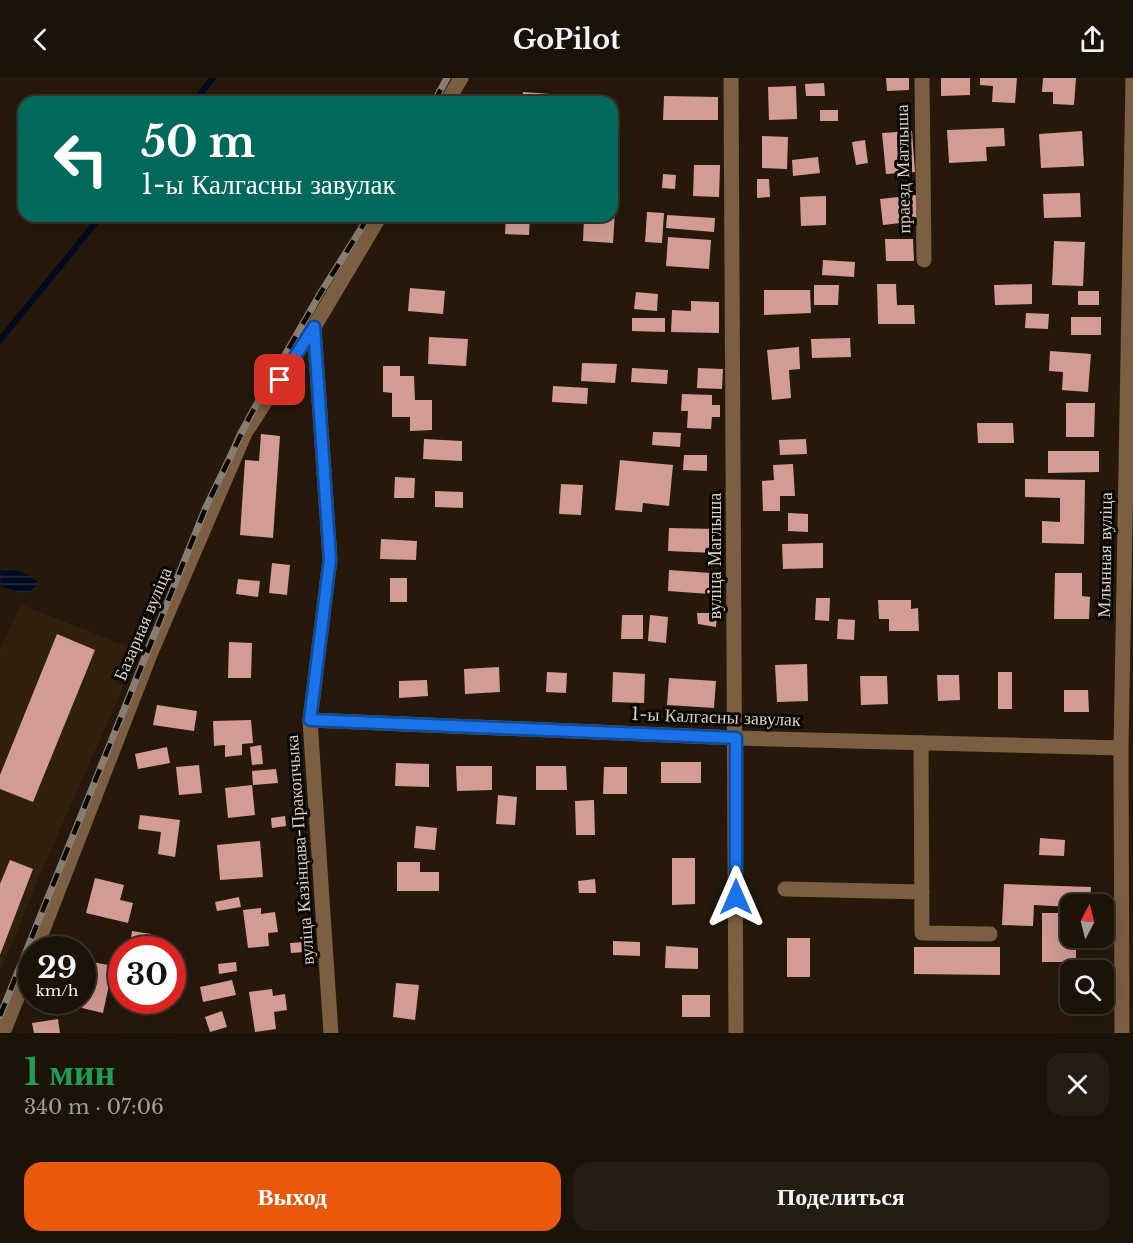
<!DOCTYPE html>
<html lang="ru">
<meta charset="utf-8">
<style>
body{margin:0;font-family:"Libre Baskerville",serif;background:#251c12;color:#f1f3f6;height:100vh;display:flex;flex-direction:column;font-size:22px;white-space:nowrap}
*{box-sizing:border-box;margin:0}
p{font-size:20px;color:#a09e9c}
.icon{flex:none;width:33px;height:33px;fill:none;stroke:currentColor;stroke-width:2;stroke-linecap:round;stroke-linejoin:round}
.map{position:relative;height:955px;overflow:hidden}
.panel{display:flex;flex-direction:column;background:#1c1308;flex:1}
.panel>*{flex:none}
.top-card{position:absolute;left:18px;top:18px;width:600px;height:126px;border-radius:18px;box-shadow:0 6px 24px #0002,0 0 0 2px #3a3229;background:#00695c;color:#fff;overflow:hidden}
.needle{width:39px;rotate:7deg}
.buttons{position:absolute;left:1060px;top:816px;display:grid;gap:12px}
.buttons a{display:grid;place-items:center;width:54px;height:54px;border-radius:12px;background:#1c1308;box-shadow:0 6px 24px #0002,0 0 0 2px #3a3229;font-size:30px}
.speed{position:absolute;left:18px;top:858px;display:flex;gap:12px;font-size:30px;font-weight:700;text-align:center}
.speed>*{display:grid;place-content:center;width:78px;height:78px;border-radius:50%;background:#1c1308;box-shadow:0 6px 24px #0002,0 0 0 2px #3a3229;line-height:1}
.speed small{font-size:15px;font-weight:400}
.speed .limit{border:9px solid #d22;background:#fff;color:#111}
.pin{position:absolute;display:grid;place-items:center;width:51px;height:51px;color:#fff;margin:-26px;border-radius:12px;box-shadow:0 3px 9px #0006}
.me{position:absolute;width:66px;margin:-33px;rotate:0deg;stroke-linejoin:round;filter:drop-shadow(0 0 4px #0008)}
.turn{display:flex;align-items:center;gap:21px;height:126px;padding:0 24px;font-size:27px}
.turn .icon{width:78px;height:78px;stroke-width:2.5}
.turn b{display:block;font-size:42px;line-height:51px}
.round{display:grid;place-items:center;flex:none;width:63px;height:63px;border-radius:18px;background:#251c12}
.summary{display:flex;align-items:center;justify-content:space-between;height:102px;padding:0 24px}
h1{font-size:36px;font-weight:700;line-height:45px;color:#1e9e55}
.button{display:flex;gap:12px;margin-top:auto;padding:12px 24px}
.button a{flex:1;height:69px;border-radius:18px;background:#ea580c;color:#fff;font-size:24px;font-weight:700;line-height:69px;text-align:center}
.button a+a{background:#251c12;color:#f1f3f6}
header{display:flex;justify-content:space-between;align-items:center;height:78px;padding:0 24px;background:#1c1308;font-size:27px;font-weight:700}
.map>svg:first-child{display:block}
.built{fill:#31200d}
.water{fill:url(#water-rules)}
.lines{fill:none;stroke-linecap:round;stroke-linejoin:round}
.stream{stroke:#000b1f;stroke-width:6}
.building{fill:#d29c95}
.minor{stroke:#7c5e42;stroke-width:15}
.rail-casing{stroke:#887d72;stroke-width:7}
.rail{stroke:#0a0602;stroke-width:4.5;stroke-dasharray:14;stroke-linecap:butt}
.route-casing{stroke:#114b97;stroke-width:15}
.route{stroke:#1a73e8;stroke-width:10}
.labels{text-anchor:middle;dominant-baseline:central;stroke-width:6;stroke-linejoin:round;paint-order:stroke}
.street-label{font-size:18px;fill:#d9d0c7;stroke:#0a0602}
</style>
<header><svg class="icon" aria-label="back" viewBox="0 0 24 24"><path d="M15 5l-7 7 7 7"/></svg>GoPilot<svg class="icon" aria-label="share" viewBox="0 0 24 24"><path d="M12 15V3M7 8l5-5 5 5M5 13v7h14v-7"/></svg></header>
<div class="map">
<svg width="1133" height="955" viewBox="0 0 1133 955">
<defs>
<pattern id="water-rules" width="6" height="5" patternUnits="userSpaceOnUse" patternTransform="scale(1.5)"><rect width="6" height="5" fill="#000b1f"/><path d="M0 2.5h6" fill="none" stroke="#252e3e"/></pattern>
</defs>
<rect width="100%" height="100%" fill="#26190b"/>
<polygon class="built" points="21,527 139,573 42,792 0,894 0,572"/>
<path class="water" d="M4 490C16 491 27 495 37 503L36 508 26 516 1 509 0 492Z"/>
<g class="lines">
<g class="stream">
<polyline points="193,24 213,0"/>
<polyline points="0,262 101,138"/>
</g>
</g>
<g class="building">
<polygon points="886,0 909,0 909,12 887,13"/>
<polygon points="941,0 970,0 970,17 941,18"/>
<polygon points="980,0 1017,0 1015,25 992,24 993,8 980,7"/>
<polygon points="1043,0 1076,0 1074,27 1053,26 1053,14 1042,14"/>
<polygon points="824,5 825,18 806,18 805,6"/>
<polygon points="796,8 797,41 769,42 768,9"/>
<polygon points="523,14 550,16 549,24 522,24"/>
<polygon points="664,18 718,19 718,42 663,42"/>
<rect x="820" y="32" width="18" height="11"/>
<polygon points="1004,50 1005,68 986,69 987,83 949,85 947,52"/>
<polygon points="912,53 915,94 886,96 882,55"/>
<polygon points="1082,53 1084,88 1041,90 1039,56"/>
<polygon points="762,58 788,59 787,91 762,90"/>
<polygon points="865,62 868,85 856,87 852,64"/>
<polygon points="818,79 820,95 793,98 792,82"/>
<polygon points="694,87 720,87 719,119 693,118"/>
<polygon points="663,96 676,97 675,111 662,110"/>
<polygon points="757,101 769,101 770,119 757,120"/>
<polygon points="1080,115 1081,139 1044,140 1043,116"/>
<polygon points="916,117 919,143 883,147 880,121"/>
<polygon points="826,118 826,147 801,148 800,119"/>
<polygon points="612,133 615,133 613,165 583,163 584,138 612,138"/>
<polygon points="647,134 664,135 662,165 645,164"/>
<polygon points="667,137 715,140 714,154 666,150"/>
<polygon points="506,138 530,138 529,157 505,156"/>
<polygon points="668,159 711,162 709,191 666,188"/>
<polygon points="885,161 913,161 914,183 886,183"/>
<polygon points="1054,163 1085,164 1083,208 1052,207"/>
<polygon points="823,182 855,184 854,199 822,197"/>
<polygon points="877,206 896,206 897,227 914,227 915,246 878,246"/>
<polygon points="1032,206 1032,226 995,227 994,207"/>
<polygon points="814,207 839,207 838,227 814,227"/>
<polygon points="410,210 445,213 443,236 408,233"/>
<polygon points="764,212 810,212 811,235 764,237"/>
<rect x="1078" y="213" width="21" height="14"/>
<polygon points="636,214 658,216 657,233 634,231"/>
<polygon points="691,223 719,224 719,255 671,254 672,232 691,233"/>
<polygon points="1026,235 1049,236 1048,251 1025,250"/>
<rect x="1071" y="239" width="30" height="18"/>
<polygon points="632,240 665,240 665,254 632,253"/>
<polygon points="429,259 468,261 466,288 428,286"/>
<polygon points="850,260 851,279 812,280 811,261"/>
<polygon points="799,269 800,291 789,292 791,320 772,322 767,272"/>
<polygon points="1050,273 1091,276 1088,314 1062,312 1063,294 1049,293"/>
<polygon points="582,285 617,286 615,305 581,303"/>
<polygon points="383,288 400,288 400,298 414,298 415,322 432,322 432,352 410,353 410,339 392,339 392,315 383,314"/>
<polygon points="632,290 668,292 667,306 631,304"/>
<polygon points="698,290 723,291 722,311 697,310"/>
<polygon points="553,308 588,310 587,326 552,324"/>
<polygon points="682,316 712,317 712,327 720,327 720,339 712,339 711,351 687,350 688,333 681,333"/>
<polygon points="1066,325 1095,325 1094,359 1066,359"/>
<polygon points="977,345 1013,345 1014,365 978,365"/>
<polygon points="653,354 681,355 680,369 652,367"/>
<polygon points="261,356 280,358 273,460 240,457 245,382 259,383"/>
<polygon points="424,361 462,363 462,383 423,381"/>
<polygon points="806,361 807,376 780,377 779,362"/>
<polygon points="1048,373 1099,373 1099,394 1048,395"/>
<polygon points="684,377 707,377 707,393 683,392"/>
<polygon points="620,382 673,387 669,428 643,425 642,434 615,432"/>
<polygon points="793,386 795,418 780,418 780,433 763,433 762,403 774,402 773,387"/>
<polygon points="395,399 415,400 414,420 394,420"/>
<polygon points="1025,401 1085,402 1084,466 1042,465 1042,443 1060,444 1060,420 1025,419"/>
<polygon points="561,406 583,407 581,437 559,436"/>
<polygon points="435,413 463,414 463,430 435,429"/>
<polygon points="788,435 808,436 808,454 788,453"/>
<polygon points="669,450 716,451 715,475 668,473"/>
<polygon points="381,461 417,463 416,482 380,481"/>
<polygon points="823,465 823,490 783,491 782,466"/>
<polygon points="272,485 290,487 287,517 269,515"/>
<polygon points="669,492 711,495 710,516 668,513"/>
<polygon points="1055,495 1082,495 1082,518 1090,519 1089,541 1054,541"/>
<rect x="390" y="500" width="17" height="24"/>
<polygon points="238,501 260,503 258,519 236,516"/>
<polygon points="816,520 830,520 829,543 815,542"/>
<polygon points="878,522 911,522 911,531 918,530 919,553 889,553 889,541 879,541"/>
<polygon points="697,535 717,535 716,549 698,546"/>
<polygon points="622,537 643,537 643,561 621,561"/>
<polygon points="650,537 668,539 666,565 648,563"/>
<polygon points="838,541 855,542 854,562 837,561"/>
<polygon points="57,556 95,572 33,724 0,711 0,697"/>
<polygon points="229,564 252,565 251,600 228,600"/>
<polygon points="807,586 808,623 777,624 775,587"/>
<polygon points="499,589 500,614 465,616 464,591"/>
<polygon points="547,594 567,595 566,615 546,614"/>
<polygon points="613,594 645,596 644,625 612,624"/>
<rect x="998" y="594" width="14" height="37"/>
<polygon points="937,597 959,597 960,622 938,623"/>
<polygon points="860,598 887,598 888,626 861,627"/>
<polygon points="669,600 716,603 714,630 667,627"/>
<polygon points="427,602 428,618 399,620 399,603"/>
<polygon points="1064,612 1088,612 1089,634 1064,634"/>
<polygon points="157,627 197,633 194,653 153,647"/>
<polygon points="251,642 253,665 242,666 242,677 225,679 225,667 214,668 213,643"/>
<polygon points="261,667 263,686 252,687 250,669"/>
<polygon points="167,669 170,685 138,691 135,676"/>
<rect x="661" y="684" width="40" height="21"/>
<polygon points="396,685 429,686 429,709 395,708"/>
<polygon points="199,687 202,715 179,717 176,689"/>
<polygon points="456,688 492,688 492,712 457,713"/>
<polygon points="536,688 566,688 567,712 536,712"/>
<polygon points="604,689 627,689 627,716 603,716"/>
<polygon points="276,691 278,705 253,707 252,693"/>
<polygon points="252,707 255,737 228,740 225,710"/>
<polygon points="498,717 517,719 515,747 496,746"/>
<polygon points="594,722 595,757 576,757 575,723"/>
<polygon points="140,737 180,742 175,779 158,776 161,754 138,751"/>
<polygon points="285,738 286,748 272,750 271,740"/>
<polygon points="416,748 437,750 435,772 414,770"/>
<polygon points="1040,760 1065,762 1064,778 1039,777"/>
<polygon points="260,763 263,799 220,802 217,767"/>
<polygon points="672,780 695,780 695,826 672,827"/>
<polygon points="10,782 33,791 0,877 0,806"/>
<polygon points="397,784 420,784 420,794 439,794 439,813 397,813"/>
<polygon points="95,800 124,807 120,822 133,825 128,845 86,835"/>
<polygon points="595,801 596,815 579,815 578,803"/>
<polygon points="1004,806 1091,809 1090,826 1071,826 1071,829 1034,827 1033,848 1002,847"/>
<polygon points="239,819 241,829 217,833 215,824"/>
<polygon points="261,830 261,836 275,834 278,854 268,855 269,868 248,870 243,832"/>
<polygon points="1042,835 1071,835 1071,860 1076,860 1076,884 1042,884"/>
<polygon points="132,853 151,856 149,872 129,872"/>
<rect x="787" y="860" width="23" height="39"/>
<polygon points="613,863 640,864 640,878 613,877"/>
<polygon points="305,864 305,874 291,875 290,865"/>
<polygon points="666,868 698,870 698,891 665,890"/>
<polygon points="914,869 1000,869 1000,897 914,896"/>
<polygon points="83,882 113,888 103,935 82,930 88,901 82,900"/>
<polygon points="236,884 237,893 219,896 218,886"/>
<polygon points="232,902 236,917 203,924 200,909"/>
<polygon points="396,905 419,907 415,942 393,939"/>
<polygon points="272,911 273,918 285,916 287,932 274,934 276,951 255,954 249,914"/>
<rect x="682" y="917" width="28" height="22"/>
<polygon points="222,933 227,949 210,954 205,939"/>
<polygon points="58,941 60,955 34,955 32,945"/>
</g>
<g class="lines">
<g class="minor">
<polyline points="731,0 736,955"/>
<polyline points="922,0 924,182"/>
<polyline points="447,24 461,0"/>
<polyline points="310,642 736,660 1121,670"/>
<polyline points="921,665 922,855 990,856"/>
<polyline points="785,811 922,814"/>
<polyline points="35,872 151,574 245,355 314,249"/>
<polyline points="3,955 32,882"/>
<polyline points="331,955 310,642 330,481 314,249 380,138"/>
<polyline points="1122,955 1121,670 1133,0"/>
</g>
<defs>
<g id="rail">
<polyline points="434,24 447,0"/>
<polyline points="0,938 206,429 250,338 320,216 369,138"/>
</g>
</defs>
<use href="#rail" class="rail-casing"/>
<use href="#rail" class="rail"/>
</g>
<g class="lines">
<defs>
<polyline id="route" points="280,302 314,249 330,481 310,642 736,660 736,819"/>
</defs>
<use href="#route" class="route-casing"/>
<use href="#route" class="route"/>
</g>
<g class="labels">
<g class="street-label">
<text transform="translate(903 91) rotate(-91)">праезд Маглыша</text>
<text transform="translate(1105 477) rotate(-89)">Млынная вуліца</text>
<text transform="translate(715 478) rotate(-90)">вуліца Маглыша</text>
<text transform="translate(143 546) rotate(-67)">Базарная вуліца</text>
<text transform="translate(716 639) rotate(2)">1-ы Калгасны завулак</text>
<text transform="translate(300 772) rotate(-94)">вуліца Казінцава-Пракопчыка</text>
</g>
</g>
</svg>
<div class="buttons">
<a><svg class="needle" viewBox="-14 -14 28 28"><path d="M0-13l5 13h-10z" fill="#e53935"/><path d="M0 13l5-13h-10z" fill="#a09e9c"/></svg></a>
<a><svg class="icon" aria-label="search" viewBox="0 0 24 24"><circle cx="10" cy="10" r="6"/><path d="M15 15l6 6"/></svg></a>
</div>
<div class="speed"><div>29<small>km/h</small></div><div class="limit">30</div></div>
<div class="pin" style="left:280px;top:302px;background:#d93025"><svg class="icon" aria-label="arrive" viewBox="0 0 24 24"><path d="M6 21V4h12l-3 4 3 4H6"/></svg></div>
<svg class="me" style="left:736px;top:819px" viewBox="-20 -20 40 40"><path d="M0-17L14 15 0 8-14 15z" fill="#1a73e8" stroke="#fff" stroke-width="4"/></svg>
<div class="top-card">
<div class="turn"><svg class="icon" aria-label="left" viewBox="0 0 24 24"><path d="M17 20v-9H6M10 6l-5 5 5 5"/></svg><div><b>50 m</b>1-ы Калгасны завулак</div></div>
</div>
</div>
<section class="panel">
<div class="summary"><div><h1>1 мин</h1><p>340 m · 07:06</p></div><a class="round"><svg class="icon" aria-label="close" viewBox="0 0 24 24"><path d="M6 6l12 12M18 6L6 18"/></svg></a></div>
<div class="button"><a>Выход</a><a>Поделиться</a></div>
</section>
